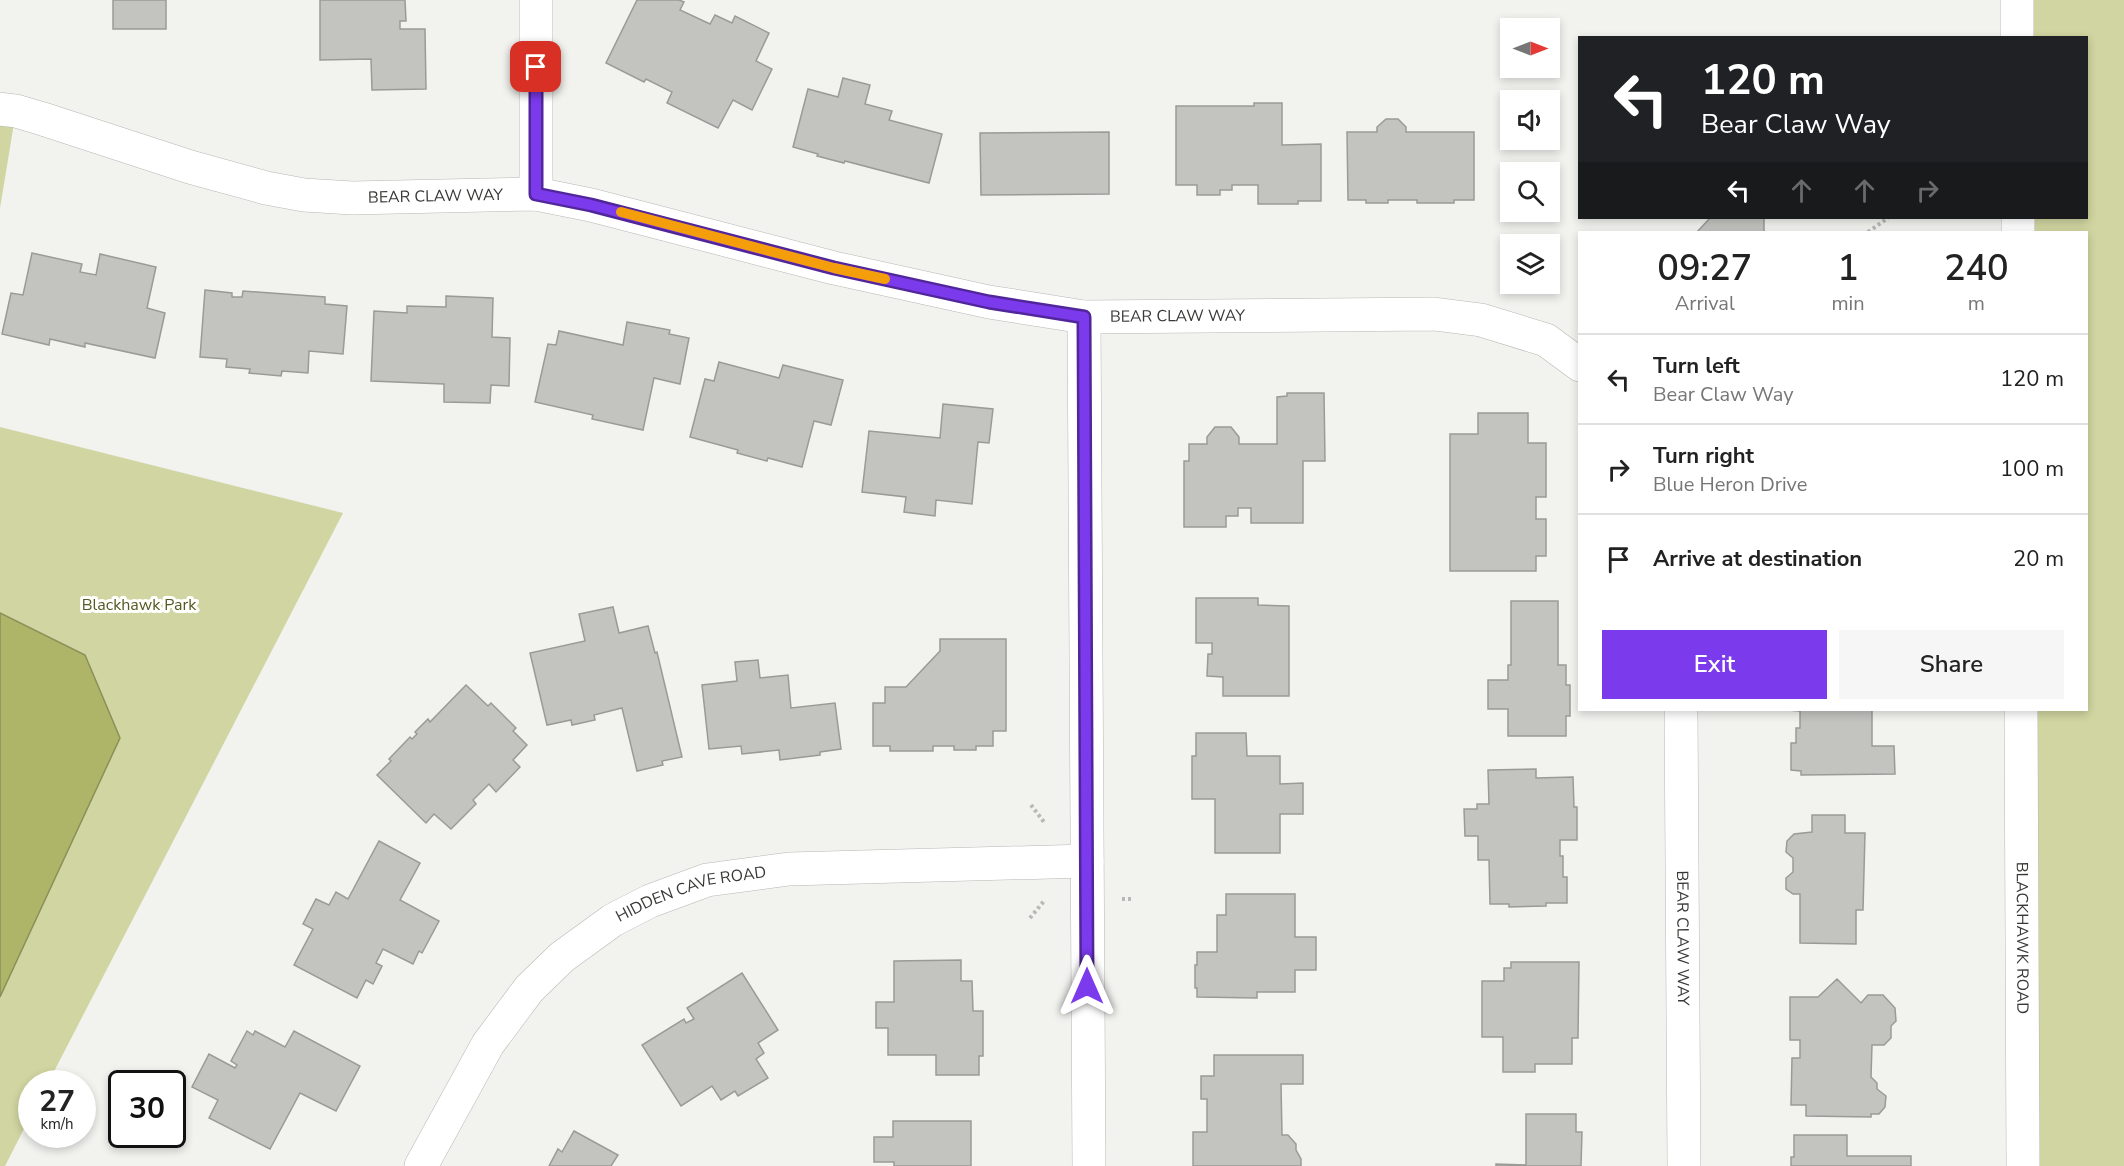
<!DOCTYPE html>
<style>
body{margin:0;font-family:"Nunito Sans",sans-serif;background:#f6f6f6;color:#222;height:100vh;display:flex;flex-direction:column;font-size:22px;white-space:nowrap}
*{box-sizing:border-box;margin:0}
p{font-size:20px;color:#767676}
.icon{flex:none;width:33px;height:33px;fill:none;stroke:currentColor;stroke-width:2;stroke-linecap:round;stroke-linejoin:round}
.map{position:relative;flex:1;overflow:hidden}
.sheet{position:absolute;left:1578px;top:231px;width:510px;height:480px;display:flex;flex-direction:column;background:#fff;border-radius:0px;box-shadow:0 3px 9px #0003}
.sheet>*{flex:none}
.banner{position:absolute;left:1578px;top:36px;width:510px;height:183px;border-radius:0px;box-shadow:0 3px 9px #0003;background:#202124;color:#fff;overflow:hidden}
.needle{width:39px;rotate:90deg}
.tools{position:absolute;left:1500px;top:18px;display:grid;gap:12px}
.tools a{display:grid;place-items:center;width:60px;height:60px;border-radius:0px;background:#fff;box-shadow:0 3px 9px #0003;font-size:30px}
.speed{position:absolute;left:18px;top:1070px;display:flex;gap:12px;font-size:30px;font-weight:700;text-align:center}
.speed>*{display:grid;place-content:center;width:78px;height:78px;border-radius:50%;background:#fff;box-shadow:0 3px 9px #0003;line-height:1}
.speed small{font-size:15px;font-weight:400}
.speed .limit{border:3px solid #111;border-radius:9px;background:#fff;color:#111}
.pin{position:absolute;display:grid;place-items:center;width:51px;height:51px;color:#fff;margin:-26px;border-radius:12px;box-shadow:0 3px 9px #0006}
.me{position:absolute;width:66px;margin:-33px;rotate:0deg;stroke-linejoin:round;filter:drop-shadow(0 0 4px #0008)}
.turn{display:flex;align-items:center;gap:21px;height:126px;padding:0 24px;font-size:27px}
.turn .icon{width:78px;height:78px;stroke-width:2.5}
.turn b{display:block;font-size:42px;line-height:51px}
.lanes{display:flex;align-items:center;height:57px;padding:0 24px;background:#0003;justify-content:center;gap:30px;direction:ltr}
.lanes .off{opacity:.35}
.eta{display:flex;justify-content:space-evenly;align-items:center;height:102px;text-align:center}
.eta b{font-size:36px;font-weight:600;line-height:42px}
.cta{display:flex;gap:12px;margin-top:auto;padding:12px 24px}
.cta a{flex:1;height:69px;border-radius:0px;background:#7c3aed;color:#fff;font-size:24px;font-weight:600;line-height:69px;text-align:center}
.cta a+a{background:#f6f6f6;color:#222}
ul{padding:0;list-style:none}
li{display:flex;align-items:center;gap:18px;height:90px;padding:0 24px;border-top:2px solid #e0e0e0}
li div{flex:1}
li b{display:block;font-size:22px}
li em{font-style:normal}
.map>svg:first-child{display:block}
.green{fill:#d0d5a1}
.water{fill:#aeb468;stroke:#8b8f59;stroke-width:1.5}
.building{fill:#c3c3c0;stroke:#9a9a97;stroke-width:1.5}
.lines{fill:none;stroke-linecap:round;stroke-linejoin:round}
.minor-casing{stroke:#b7b8b5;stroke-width:34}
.path{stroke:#b8b8b6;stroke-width:4;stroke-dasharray:3 3;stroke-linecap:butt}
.minor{stroke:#fff;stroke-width:33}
.route-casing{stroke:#51269a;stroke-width:15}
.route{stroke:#7c3aed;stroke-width:10}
.slow{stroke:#f59e0b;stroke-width:10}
.labels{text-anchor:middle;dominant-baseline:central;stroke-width:6;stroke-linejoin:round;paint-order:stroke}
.street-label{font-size:16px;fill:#383836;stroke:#fffffe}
.park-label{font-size:16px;fill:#555821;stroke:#fffffe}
</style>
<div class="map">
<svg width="2124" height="1166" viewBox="0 0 2124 1166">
<rect width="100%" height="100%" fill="#f2f2ef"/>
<g class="green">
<polygon points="2017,0 2124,0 2124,1166 2023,1166 2021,710 2086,710 2086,232 2018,232 2018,218 2086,218 2086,38 2017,37"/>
<polygon points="0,109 16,111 0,208"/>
<polygon points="0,427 343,513 48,1083 32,1083 31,1115 5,1166 0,1166"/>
</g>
<polygon class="water" points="0,613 85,655 120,738 0,997"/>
<g class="building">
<rect x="113" y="0" width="53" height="29"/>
<polygon points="320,0 405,0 406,21 400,21 400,29 425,29 426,89 372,90 371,59 320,60"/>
<polygon points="637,0 679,0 684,2 680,10 710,24 715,15 732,23 735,16 769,33 756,61 772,69 752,110 733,100 718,128 667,103 672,92 646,79 644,82 606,63"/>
<polygon points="843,78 870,85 865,104 892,111 889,120 942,134 929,183 845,161 844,163 817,156 818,154 793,147 808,89 838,97"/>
<polygon points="1254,103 1282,103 1282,145 1321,144 1321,201 1298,201 1298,204 1258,204 1258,185 1232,185 1232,190 1220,190 1220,195 1197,195 1197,185 1176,185 1176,106 1254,106"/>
<polygon points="1386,119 1398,119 1406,127 1406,132 1474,132 1474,200 1454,200 1454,203 1417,203 1417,200 1388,200 1388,203 1366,203 1366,200 1348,200 1347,132 1377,132 1377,127"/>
<polygon points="1109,132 1109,194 981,195 980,133"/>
<polygon points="1710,218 1764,218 1764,232 1697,232"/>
<polygon points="32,253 82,264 80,272 96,275 100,254 156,267 147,308 165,313 155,358 85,343 85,347 50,339 49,345 2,334 11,293 23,295"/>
<polygon points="205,290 232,293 232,297 242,297 243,291 325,297 325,304 347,306 343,354 309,351 308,373 282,371 281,376 249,373 250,369 226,367 227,359 200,357"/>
<polygon points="446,296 493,298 492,337 510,338 509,386 491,385 490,403 444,402 444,384 371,381 374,311 407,313 407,306 446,307"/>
<polygon points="627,322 670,330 669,334 689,338 680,384 654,378 643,430 592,419 593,415 535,402 548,344 556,345 559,331 623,345"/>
<polygon points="719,362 779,378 783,365 843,380 831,425 814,421 802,467 768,458 767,461 737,453 738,450 690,437 705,379 714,381"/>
<polygon points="1287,393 1324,393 1325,461 1303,461 1303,523 1251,523 1251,508 1238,508 1238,516 1226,516 1226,527 1184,527 1184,461 1189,461 1189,444 1207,444 1207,437 1215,427 1231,427 1239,437 1239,444 1277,444 1277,397 1287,396"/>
<polygon points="943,404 993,409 989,443 978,442 972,504 936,500 935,516 904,512 906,497 862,492 869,431 940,438"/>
<polygon points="1478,413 1528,413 1528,443 1546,443 1546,497 1536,497 1536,519 1546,519 1546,556 1536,556 1536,571 1450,571 1450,434 1478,434"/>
<polygon points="1196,598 1258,598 1258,605 1289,606 1289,696 1223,696 1223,677 1207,676 1208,654 1212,654 1212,643 1196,643"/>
<polygon points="1511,601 1558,601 1558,665 1566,665 1566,685 1570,685 1570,716 1566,716 1566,736 1508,736 1508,709 1488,709 1488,680 1508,680 1508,665 1511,665"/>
<polygon points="613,607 619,633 648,626 655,653 657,652 682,757 662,761 663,765 637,771 622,708 594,715 595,720 572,725 571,720 547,725 530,653 585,641 579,614"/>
<polygon points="940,639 1006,639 1006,731 993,731 993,746 976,746 976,750 954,750 954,746 933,746 933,751 890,751 890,746 873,746 873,703 885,703 885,687 906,687 940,651"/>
<polygon points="758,660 760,678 788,675 791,708 835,703 841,749 820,752 820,755 780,760 779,750 742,754 741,746 709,749 702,685 737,681 735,662"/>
<polygon points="466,685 488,706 491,703 516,728 513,731 527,745 513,760 520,767 496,792 489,784 473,800 476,804 451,829 434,814 426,823 377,775 391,761 389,759 410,737 412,739 417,734 415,732 428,719 430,722"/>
<polygon points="1788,710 1872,710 1872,746 1894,746 1895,774 1801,775 1801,771 1791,770 1791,743 1796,743 1796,728 1800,728 1800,711"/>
<polygon points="1196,733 1246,733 1247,756 1280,756 1280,784 1303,783 1303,814 1280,814 1280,853 1215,853 1215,799 1192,799 1192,756 1196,756"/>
<polygon points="1536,769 1536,778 1573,777 1574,807 1577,807 1577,840 1560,840 1560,856 1563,856 1563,877 1567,877 1567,903 1546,903 1546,906 1509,907 1509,904 1490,904 1489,860 1478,860 1478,836 1465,836 1464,809 1477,809 1477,804 1489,804 1488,770"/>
<polygon points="1812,815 1845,815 1845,833 1865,833 1863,910 1856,910 1856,944 1800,943 1800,894 1793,894 1786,889 1786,878 1793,872 1793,858 1786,852 1787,841 1794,834 1812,832"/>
<polygon points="379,841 420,863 400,900 439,921 422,953 419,951 413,964 383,949 376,963 382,966 373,984 366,980 357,998 294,965 313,929 303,924 316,899 329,905 336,892 348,899"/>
<polygon points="1226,894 1295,894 1295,937 1316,937 1316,970 1295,970 1295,992 1257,992 1257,998 1197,997 1197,988 1195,988 1195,965 1197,965 1197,952 1217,952 1217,915 1226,915"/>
<polygon points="961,960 961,981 972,981 973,1011 983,1011 983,1056 979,1056 979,1075 936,1075 936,1055 888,1055 888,1028 876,1028 876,1002 894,1002 894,961"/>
<polygon points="1511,962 1579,962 1578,1038 1572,1038 1572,1064 1535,1064 1535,1072 1503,1072 1503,1037 1482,1037 1482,981 1504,981 1504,968 1511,968"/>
<polygon points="742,973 778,1030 758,1043 764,1053 756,1059 768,1078 738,1096 735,1091 721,1100 712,1086 681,1106 642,1045 684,1019 686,1023 694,1019 687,1008"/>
<polygon points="1837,979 1861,1003 1868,995 1883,995 1895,1008 1896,1021 1891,1026 1891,1038 1884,1045 1872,1045 1871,1077 1877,1083 1877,1089 1886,1096 1885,1107 1879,1114 1871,1114 1871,1117 1806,1116 1806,1105 1791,1105 1792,1058 1800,1058 1800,1040 1790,1040 1790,997 1818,997"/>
<polygon points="247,1031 253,1035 255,1031 285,1047 294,1031 360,1066 336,1111 300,1093 270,1149 209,1118 218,1100 192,1087 209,1054 235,1068 237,1065 231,1061"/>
<polygon points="1214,1055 1303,1055 1303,1084 1281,1084 1282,1135 1288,1135 1296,1144 1296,1150 1301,1159 1301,1166 1193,1166 1193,1132 1207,1132 1207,1099 1201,1099 1201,1076 1214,1076"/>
<polygon points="1526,1114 1576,1114 1576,1132 1582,1132 1581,1166 1496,1166 1496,1164 1526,1165"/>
<polygon points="893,1121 971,1121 971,1166 894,1166 894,1162 874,1162 874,1137 893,1137"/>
<polygon points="574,1131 618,1155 611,1166 549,1166 558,1149 562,1152"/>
<polygon points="1794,1135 1847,1135 1847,1156 1911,1156 1911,1166 1791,1166 1791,1157 1794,1157"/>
</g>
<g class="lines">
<defs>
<g id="minor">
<polyline points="2017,0 2017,38"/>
<path id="s1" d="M0 109 16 111 43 119 190 167 266 188 304 195 352 198 536 194 591 205 834 268 989 302 1084 317 1434 314 1481 320 1546 340 1580 365"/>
<polyline points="536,194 536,0"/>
<polyline points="2018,218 2018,232"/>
<polyline points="1084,317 1089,1166"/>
<path id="s2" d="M1681 710 1684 1166"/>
<path id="s3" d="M2021 710 2023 1166"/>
<path id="s4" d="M421 1166 488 1044 529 989 562 957 613 920 650 901 707 880 789 869 1087 861"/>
</g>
</defs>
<use href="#minor" class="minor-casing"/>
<g class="path">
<polyline points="1868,232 1888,218"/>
<polyline points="1031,805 1044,822"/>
<polyline points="1122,899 1133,899"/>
<polyline points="1030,918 1044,901"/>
</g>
<use href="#minor" class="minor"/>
</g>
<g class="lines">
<defs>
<polyline id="route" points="536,67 536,194 591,205 834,268 989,302 1084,317 1087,986"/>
</defs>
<use href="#route" class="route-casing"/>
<use href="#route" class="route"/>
<polyline class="slow" points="621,212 834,268 885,279"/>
</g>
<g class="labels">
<g class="street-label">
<text stroke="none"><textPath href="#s1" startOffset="448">BEAR CLAW WAY</textPath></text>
<text stroke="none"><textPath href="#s1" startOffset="1204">BEAR CLAW WAY</textPath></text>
<text stroke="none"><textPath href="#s4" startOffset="400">HIDDEN CAVE ROAD</textPath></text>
<text stroke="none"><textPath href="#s2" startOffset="228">BEAR CLAW WAY</textPath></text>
<text stroke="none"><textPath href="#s3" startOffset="228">BLACKHAWK ROAD</textPath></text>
</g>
<g class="park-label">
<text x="139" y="605">Blackhawk Park</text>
</g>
</g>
</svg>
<div class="tools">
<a><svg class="needle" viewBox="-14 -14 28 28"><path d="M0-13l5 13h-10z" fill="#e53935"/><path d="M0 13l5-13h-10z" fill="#767676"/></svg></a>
<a><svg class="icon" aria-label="sound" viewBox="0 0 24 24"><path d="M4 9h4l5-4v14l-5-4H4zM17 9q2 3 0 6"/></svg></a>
<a><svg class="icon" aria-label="search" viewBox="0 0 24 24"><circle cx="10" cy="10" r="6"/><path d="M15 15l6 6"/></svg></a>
<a><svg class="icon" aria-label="layers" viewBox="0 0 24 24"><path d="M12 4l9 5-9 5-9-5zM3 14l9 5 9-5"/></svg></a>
</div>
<div class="speed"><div>27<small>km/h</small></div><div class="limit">30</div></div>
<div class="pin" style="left:536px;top:67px;background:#d93025"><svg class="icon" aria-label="arrive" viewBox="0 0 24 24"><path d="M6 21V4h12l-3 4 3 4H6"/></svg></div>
<svg class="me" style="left:1087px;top:986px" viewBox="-20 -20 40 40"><path d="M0-17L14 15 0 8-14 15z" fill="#7c3aed" stroke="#fff" stroke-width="4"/></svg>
<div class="banner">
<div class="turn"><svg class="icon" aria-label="left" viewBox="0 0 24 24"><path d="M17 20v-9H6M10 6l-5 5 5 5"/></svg><div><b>120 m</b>Bear Claw Way</div></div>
<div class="lanes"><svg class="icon" aria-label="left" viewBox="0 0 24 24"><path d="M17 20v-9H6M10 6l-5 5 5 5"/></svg><svg class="icon off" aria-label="ahead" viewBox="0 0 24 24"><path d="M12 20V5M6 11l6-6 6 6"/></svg><svg class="icon off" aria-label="ahead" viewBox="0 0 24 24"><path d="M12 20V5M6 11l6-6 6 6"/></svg><svg class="icon off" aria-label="right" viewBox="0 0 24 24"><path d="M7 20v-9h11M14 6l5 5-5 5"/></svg></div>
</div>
<section class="sheet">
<div class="eta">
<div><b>09:27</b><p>Arrival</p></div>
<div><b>1</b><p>min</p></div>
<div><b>240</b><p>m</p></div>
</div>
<ul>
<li><svg class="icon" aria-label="left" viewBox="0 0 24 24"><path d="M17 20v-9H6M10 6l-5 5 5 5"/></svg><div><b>Turn left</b><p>Bear Claw Way</p></div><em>120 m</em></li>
<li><svg class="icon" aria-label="right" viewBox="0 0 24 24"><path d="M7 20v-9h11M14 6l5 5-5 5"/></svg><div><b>Turn right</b><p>Blue Heron Drive</p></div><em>100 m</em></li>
<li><svg class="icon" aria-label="arrive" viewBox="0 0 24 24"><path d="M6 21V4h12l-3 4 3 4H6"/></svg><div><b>Arrive at destination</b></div><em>20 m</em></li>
</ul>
<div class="cta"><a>Exit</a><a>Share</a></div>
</section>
</div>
